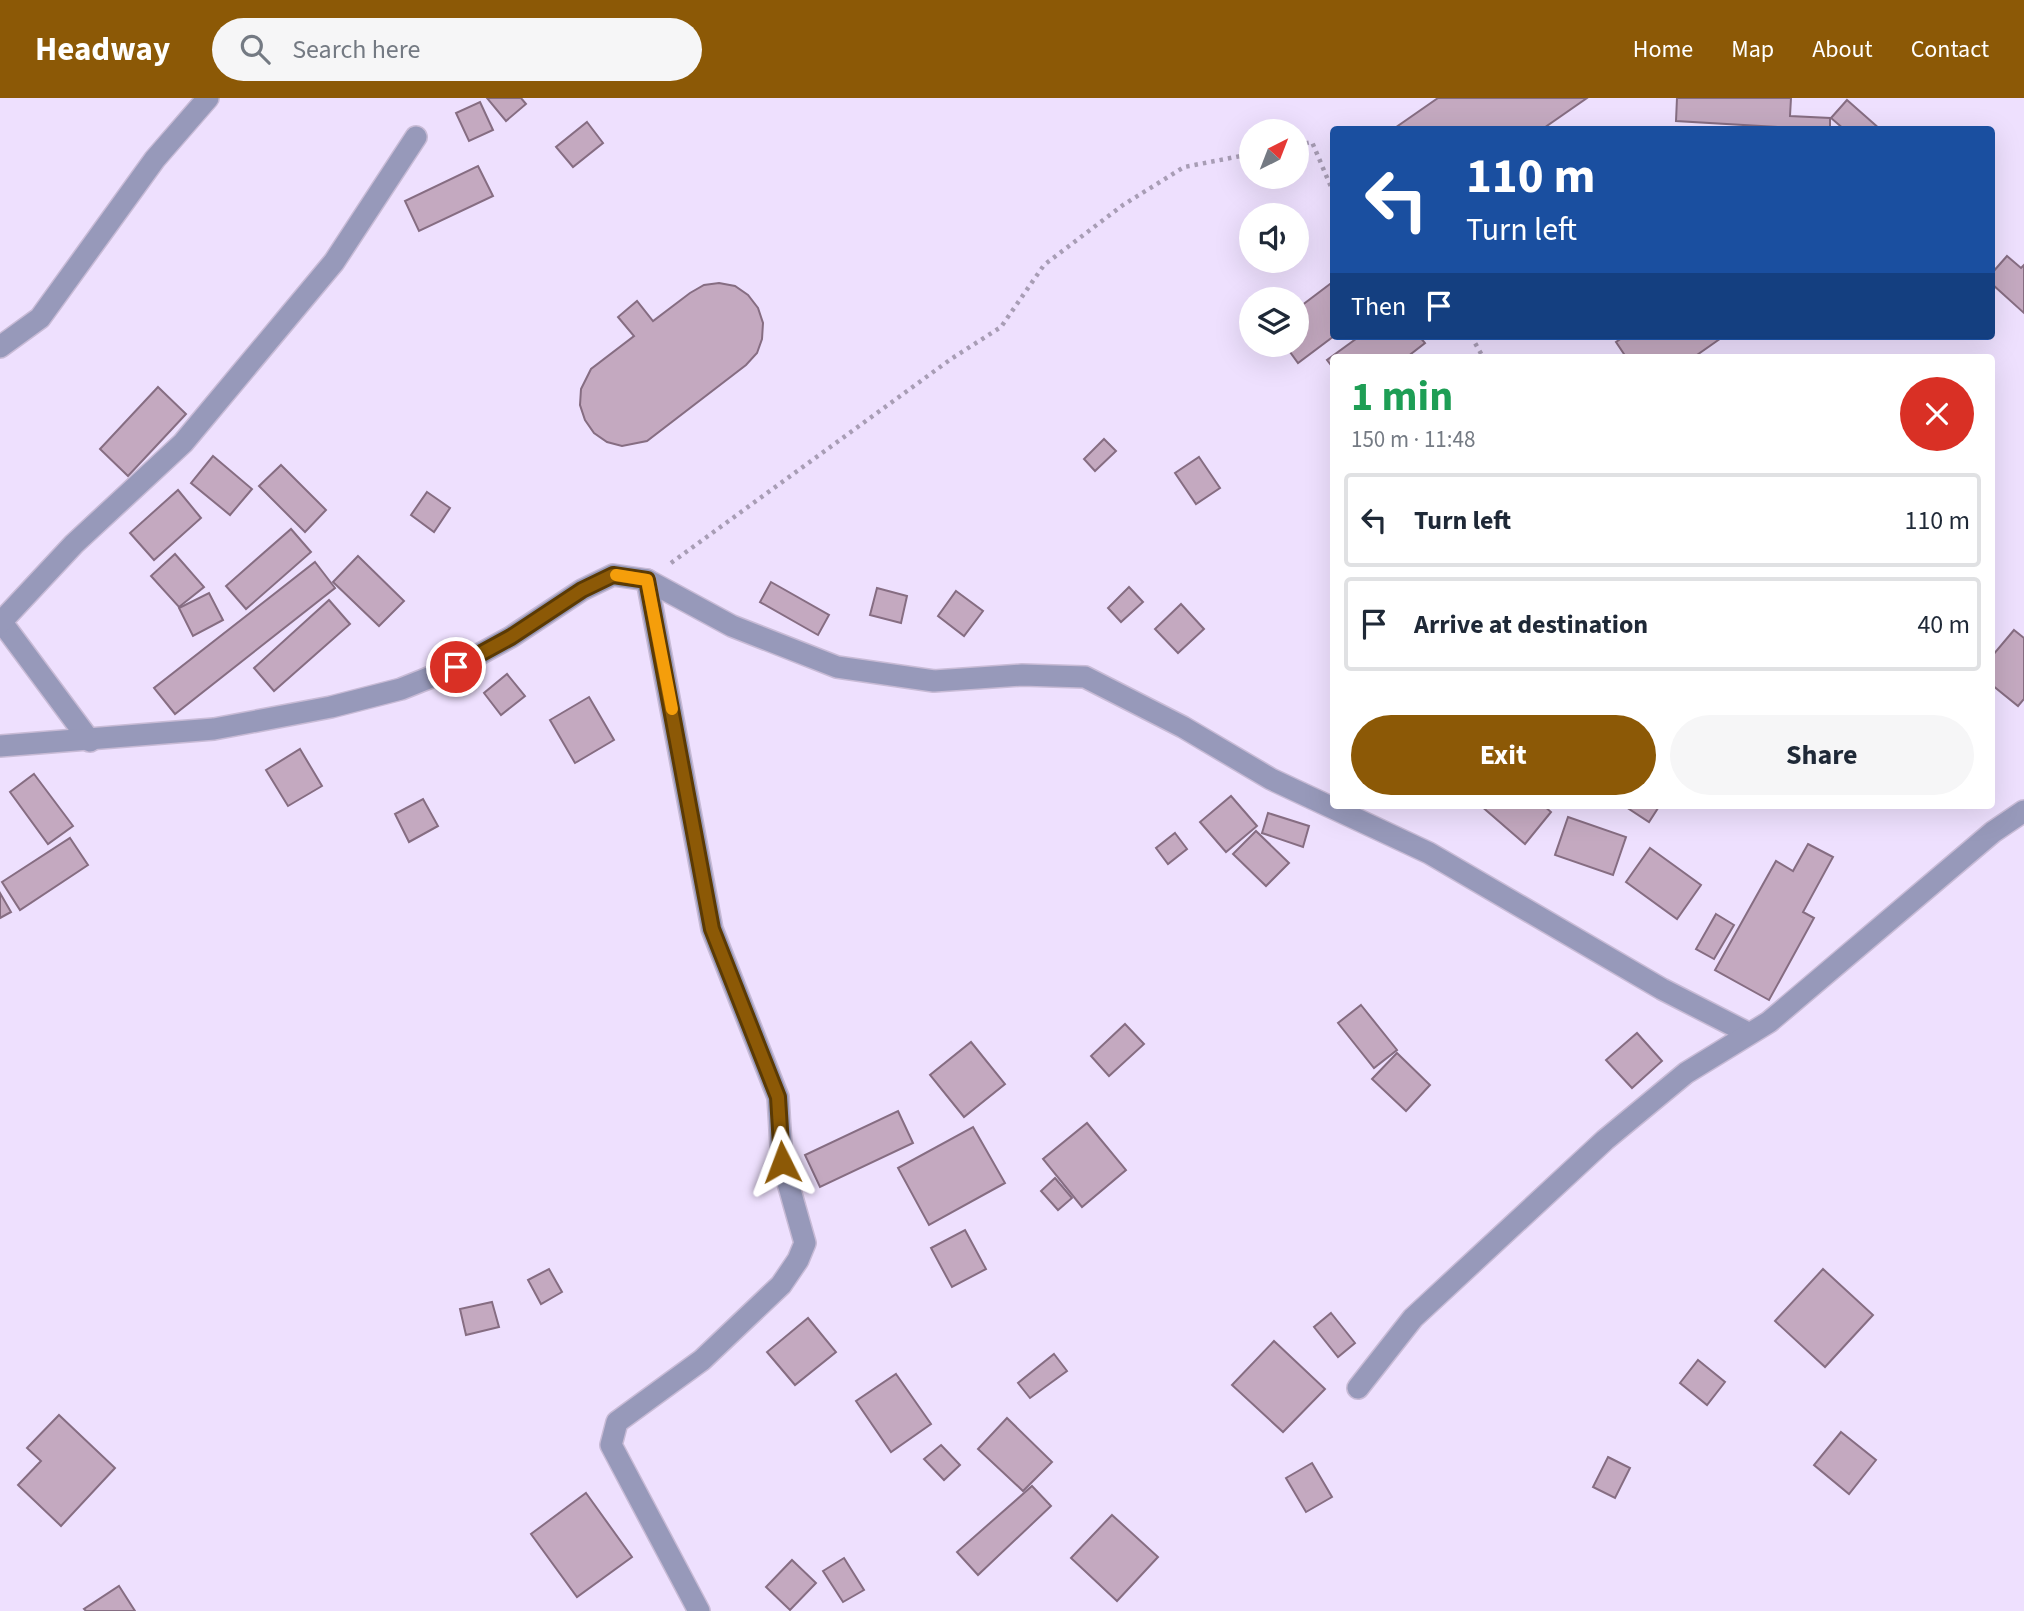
<!DOCTYPE html>
<meta charset="utf-8">
<style>
body{margin:0;font-family:"Source Sans 3",sans-serif;background:#f6f6f7;color:#1f2937;height:100vh;display:flex;flex-direction:column;font-size:26px;white-space:nowrap}
*{box-sizing:border-box;margin:0}
p{font-size:23px;color:#747a83}
.icon{flex:none;width:38px;height:38px;fill:none;stroke:currentColor;stroke-width:2;stroke-linecap:round;stroke-linejoin:round}
.map{position:relative;flex:1;overflow:hidden}
.sheet{position:absolute;left:1330px;top:256px;width:665px;height:455px;display:flex;flex-direction:column;background:#fff;border-radius:7px;box-shadow:0 7px 28px #0002}
.sheet>*{flex:none}
.top-card{position:absolute;left:1330px;top:28px;width:665px;height:214px;border-radius:7px;box-shadow:0 7px 28px #0002;background:#1a4fa0;color:#fff;overflow:hidden}
.needle{width:46px;rotate:42deg}
.fabs{position:absolute;left:1239px;top:21px;display:grid;gap:14px}
.fabs a{display:grid;place-items:center;width:70px;height:70px;border-radius:50%;background:#fff;box-shadow:0 7px 28px #0002;font-size:35px}
.pin{position:absolute;display:grid;place-items:center;width:60px;height:60px;color:#fff;margin:-30px;border:4px solid #fff;border-radius:50%;box-shadow:0 2px 7px #0007}
.me{position:absolute;width:77px;margin:-38px;rotate:357deg;stroke-linejoin:round;filter:drop-shadow(0 0 5px #0008)}
.turn{display:flex;align-items:center;gap:24px;height:147px;padding:0 21px;font-size:32px}
.turn .icon{width:91px;height:91px;stroke-width:2.5}
.turn b{display:block;font-size:49px;line-height:60px}
.then{display:flex;align-items:center;height:66px;padding:0 21px;background:#0003;gap:14px;font-size:26px}
.round{display:grid;place-items:center;flex:none;width:74px;height:74px;border-radius:37px;background:#f6f6f7}
.headline{display:flex;align-items:center;justify-content:space-between;height:119px;padding:0 21px}
h1{font-size:42px;font-weight:700;line-height:52px;color:#1e9e55}
.button{display:flex;gap:14px;margin-top:auto;padding:14px 21px}
.button a{flex:1;height:80px;border-radius:42px;background:#8c5906;color:#fff;font-size:28px;font-weight:700;line-height:80px;text-align:center}
.button a+a{background:#f6f6f7;color:#1f2937}
ul{padding:0;list-style:none}
li{display:flex;align-items:center;gap:21px;height:94px;margin:0 14px 10px;padding:0 7px;border:4px solid #e0e1e3;border-radius:7px}
li div{flex:1}
li b{display:block;font-size:26px}
li em{font-style:normal}
header{display:flex;align-items:center;gap:42px;box-sizing:border-box;height:98px;padding:0 35px;background:#8c5906;color:#fff}
header strong{font-size:33px}
nav{display:flex;gap:38px;margin-inline-start:auto;font-size:24px}
.search{width:490px;height:63px;background:#f6f6f7;display:flex;align-items:center;gap:18px;box-sizing:border-box;padding:0 24px;border-radius:38px;color:#747a83;font-size:26px}
.map>svg:first-child{display:block}
.building{fill:#c4a9c0;stroke:#866d82;stroke-width:2}
.lines{fill:none;stroke-linecap:round;stroke-linejoin:round}
.street-casing{stroke:#c8bbd6;stroke-width:24}
.path{stroke:#a89db5;stroke-width:4.5;stroke-dasharray:3.5 5;stroke-linecap:butt}
.street{stroke:#9799ba;stroke-width:21}
.route-casing{stroke:#5b3a04;stroke-width:18}
.route{stroke:#8c5906;stroke-width:12}
.slow{stroke:#f59e0b;stroke-width:12}
</style>
<header>
<strong>Headway</strong>
<div class="search"><svg class="icon" aria-label="search" viewBox="0 0 24 24"><circle cx="10" cy="10" r="6"/><path d="M15 15l6 6"/></svg>Search here</div>
<nav><a>Home</a><a>Map</a><a>About</a><a>Contact</a></nav>
</header>
<div class="map">
<svg width="2024" height="1513" viewBox="0 0 2024 1513">
<rect width="100%" height="100%" fill="#eee0fe"/>
<g class="building">
<polygon points="487,0 521,0 526,6 506,23"/>
<polygon points="1438,0 1587,0 1541,32 1392,32"/>
<polygon points="1677,0 1791,0 1790,18 1830,20 1830,32 1777,32 1777,29 1676,23"/>
<polygon points="1847,2 1881,32 1845,32 1831,20"/>
<polygon points="480,4 493,32 469,43 456,15"/>
<polygon points="587,24 603,45 573,69 556,49"/>
<polygon points="478,68 493,98 419,133 405,103"/>
<polygon points="2007,158 2021,170 2024,167 2024,215 1992,186 1992,175"/>
<polygon points="1334,183 1334,238 1298,265 1285,247 1297,247 1297,211"/>
<polygon points="719,185 735,188 748,197 758,210 763,225 762,241 757,255 746,267 647,343 622,348 607,344 594,335 585,322 580,307 581,291 591,271 634,238 618,219 637,203 653,223 690,195 704,187"/>
<polygon points="1360,238 1419,238 1425,245 1407,259 1334,259 1334,271 1327,262"/>
<polygon points="1625,238 1724,238 1694,259 1626,259 1616,244"/>
<polygon points="158,289 186,316 128,378 100,351"/>
<polygon points="1104,341 1116,353 1095,373 1084,361"/>
<polygon points="213,358 252,391 230,417 191,385"/>
<polygon points="1199,359 1220,390 1196,406 1175,375"/>
<polygon points="281,367 326,412 305,434 259,388"/>
<polygon points="178,392 201,420 154,462 130,435"/>
<polygon points="427,394 450,410 434,434 411,417"/>
<polygon points="291,431 311,454 246,511 226,488"/>
<polygon points="175,456 204,489 179,509 151,478"/>
<polygon points="358,458 404,503 379,528 333,484"/>
<polygon points="315,464 335,490 175,616 154,590"/>
<polygon points="771,484 829,517 818,537 760,504"/>
<polygon points="1129,489 1143,504 1121,524 1108,510"/>
<polygon points="877,490 907,498 901,525 870,517"/>
<polygon points="956,493 983,513 964,538 938,518"/>
<polygon points="209,495 223,522 193,538 179,510"/>
<polygon points="329,502 350,526 274,593 254,570"/>
<polygon points="1181,506 1204,531 1178,555 1155,531"/>
<polygon points="2014,532 2024,540 2024,601 2018,608 1992,587 1992,558"/>
<polygon points="507,576 525,598 501,617 484,595"/>
<polygon points="589,599 614,642 575,665 550,622"/>
<polygon points="300,651 322,688 288,708 266,672"/>
<polygon points="34,676 73,728 48,746 10,694"/>
<polygon points="1231,698 1257,728 1226,754 1200,724"/>
<polygon points="423,701 438,728 409,744 395,716"/>
<polygon points="1480,707 1543,707 1551,714 1525,746"/>
<polygon points="1623,707 1660,707 1649,724"/>
<polygon points="1268,715 1309,728 1303,749 1262,735"/>
<polygon points="1568,719 1626,739 1613,777 1555,757"/>
<polygon points="1256,733 1289,765 1266,788 1233,756"/>
<polygon points="1175,735 1187,751 1168,766 1156,750"/>
<polygon points="70,740 88,767 20,812 2,784"/>
<polygon points="1808,746 1833,759 1803,814 1814,820 1769,902 1715,872 1776,763 1793,773"/>
<polygon points="1650,750 1701,787 1677,821 1626,784"/>
<polygon points="0,795 11,814 0,820"/>
<polygon points="1716,816 1734,827 1714,861 1696,851"/>
<polygon points="1361,907 1397,952 1374,970 1338,925"/>
<polygon points="1125,926 1144,946 1109,978 1091,958"/>
<polygon points="1637,935 1662,963 1632,990 1606,962"/>
<polygon points="971,944 1005,986 964,1019 930,977"/>
<polygon points="1397,955 1430,987 1406,1013 1372,981"/>
<polygon points="898,1013 913,1045 820,1089 805,1057"/>
<polygon points="1087,1025 1126,1072 1082,1109 1043,1061"/>
<polygon points="973,1029 1005,1085 929,1127 898,1070"/>
<polygon points="1055,1080 1072,1100 1058,1112 1041,1093"/>
<polygon points="965,1132 986,1171 952,1189 931,1150"/>
<polygon points="549,1171 562,1194 541,1206 528,1182"/>
<polygon points="1823,1171 1873,1217 1825,1269 1775,1223"/>
<polygon points="492,1204 499,1229 466,1237 460,1211"/>
<polygon points="1331,1215 1355,1245 1338,1259 1314,1229"/>
<polygon points="808,1220 836,1254 795,1287 767,1254"/>
<polygon points="1274,1243 1325,1291 1283,1334 1232,1287"/>
<polygon points="1054,1256 1067,1273 1030,1300 1018,1285"/>
<polygon points="1698,1262 1725,1284 1707,1307 1680,1285"/>
<polygon points="896,1276 931,1326 891,1354 856,1303"/>
<polygon points="59,1317 115,1370 61,1428 18,1387 41,1363 27,1350"/>
<polygon points="1007,1320 1052,1364 1023,1393 978,1351"/>
<polygon points="1841,1334 1876,1362 1849,1396 1814,1367"/>
<polygon points="941,1347 960,1367 944,1382 924,1361"/>
<polygon points="1608,1359 1630,1370 1615,1400 1593,1389"/>
<polygon points="1312,1365 1332,1399 1306,1414 1286,1380"/>
<polygon points="1032,1388 1051,1408 978,1477 957,1454"/>
<polygon points="586,1395 632,1459 577,1499 531,1436"/>
<polygon points="1112,1417 1158,1459 1117,1503 1071,1460"/>
<polygon points="844,1460 864,1492 843,1504 823,1473"/>
<polygon points="792,1462 816,1485 790,1512 766,1489"/>
<polygon points="119,1488 135,1513 86,1513 84,1511"/>
</g>
<g class="lines">
<defs>
<g id="street">
<polyline points="0,249 40,220 155,61 208,0"/>
<polyline points="647,482 712,831 778,999 782,1064 805,1145 798,1162 781,1187 702,1262 617,1324 611,1347 699,1513"/>
<polyline points="0,522 90,643"/>
<polyline points="1,524 74,446 183,345 334,164 416,39"/>
<polyline points="0,648 214,631 331,609 401,591 456,569 511,539 582,492 613,477 647,482 732,528 837,569 934,583 1022,577 1085,579 1183,629 1271,681 1429,755 1662,891 1748,935"/>
<polyline points="1358,1290 1413,1220 1605,1042 1686,975 1769,924 1993,734 2024,713"/>
</g>
</defs>
<use href="#street" class="street-casing"/>
<g class="path">
<polyline points="1297,47 1312,44 1334,96"/>
<polyline points="1471,238 1483,259"/>
<polyline points="671,465 951,261 1001,229 1044,167 1123,107 1184,69 1251,56"/>
</g>
<use href="#street" class="street"/>
</g>
<g class="lines">
<defs>
<polyline id="route" points="456,569 511,539 582,492 613,477 647,482 712,831 778,999 782,1064"/>
</defs>
<use href="#route" class="route-casing"/>
<use href="#route" class="route"/>
<polyline class="slow" points="616,477 647,482 672,611"/>
</g>
</svg>
<div class="fabs">
<a><svg class="needle" viewBox="-14 -14 28 28"><path d="M0-13l5 13h-10z" fill="#e53935"/><path d="M0 13l5-13h-10z" fill="#747a83"/></svg></a>
<a><svg class="icon" aria-label="sound" viewBox="0 0 24 24"><path d="M4 9h4l5-4v14l-5-4H4zM17 9q2 3 0 6"/></svg></a>
<a><svg class="icon" aria-label="layers" viewBox="0 0 24 24"><path d="M12 4l9 5-9 5-9-5zM3 14l9 5 9-5"/></svg></a>
</div>
<div class="pin" style="left:456px;top:569px;background:#d93025"><svg class="icon" aria-label="arrive" viewBox="0 0 24 24"><path d="M6 21V4h12l-3 4 3 4H6"/></svg></div>
<svg class="me" style="left:782px;top:1064px" viewBox="-20 -20 40 40"><path d="M0-17L14 15 0 8-14 15z" fill="#8c5906" stroke="#fff" stroke-width="4"/></svg>
<div class="top-card">
<div class="turn"><svg class="icon" aria-label="left" viewBox="0 0 24 24"><path d="M17 20v-9H6M10 6l-5 5 5 5"/></svg><div><b>110 m</b>Turn left</div></div>
<div class="then">Then<svg class="icon" aria-label="arrive" viewBox="0 0 24 24"><path d="M6 21V4h12l-3 4 3 4H6"/></svg></div>
</div>
<section class="sheet">
<div class="headline"><div><h1>1 min</h1><p>150 m · 11:48</p></div><a class="round" style="background:#d93025;color:#fff"><svg class="icon" aria-label="close" viewBox="0 0 24 24"><path d="M6 6l12 12M18 6L6 18"/></svg></a></div>
<ul>
<li><svg class="icon" aria-label="left" viewBox="0 0 24 24"><path d="M17 20v-9H6M10 6l-5 5 5 5"/></svg><div><b>Turn left</b></div><em>110 m</em></li>
<li><svg class="icon" aria-label="arrive" viewBox="0 0 24 24"><path d="M6 21V4h12l-3 4 3 4H6"/></svg><div><b>Arrive at destination</b></div><em>40 m</em></li>
</ul>
<div class="button"><a>Exit</a><a>Share</a></div>
</section>
</div>
